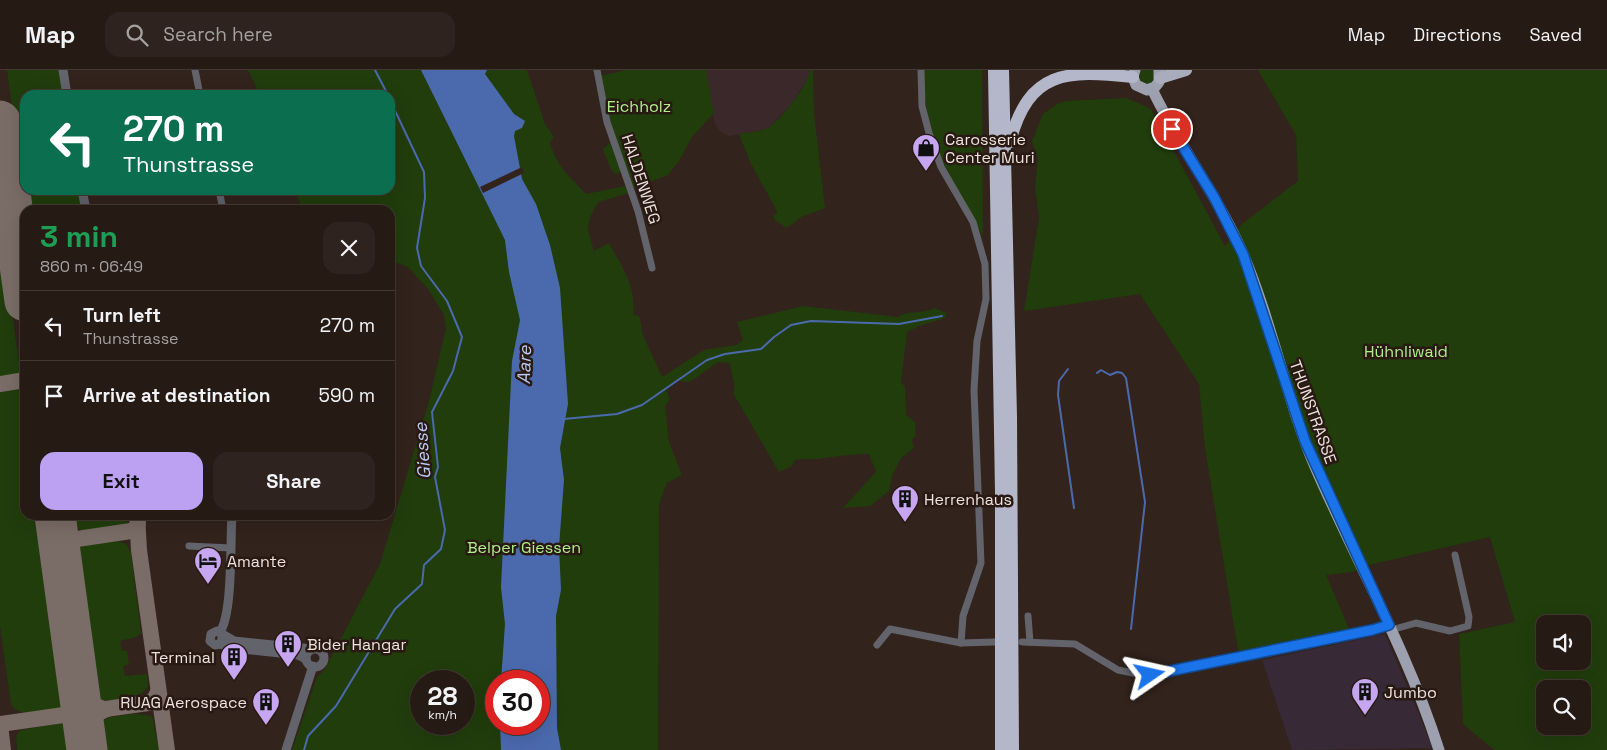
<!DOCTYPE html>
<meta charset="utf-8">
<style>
body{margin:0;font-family:"Space Grotesk",sans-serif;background:#2e231e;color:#f1f3f6;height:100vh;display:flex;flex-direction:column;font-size:19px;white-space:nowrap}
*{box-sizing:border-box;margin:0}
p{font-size:16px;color:#a4a1a0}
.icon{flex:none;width:28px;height:28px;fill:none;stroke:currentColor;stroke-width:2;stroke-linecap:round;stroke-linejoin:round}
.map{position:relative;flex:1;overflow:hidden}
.sheet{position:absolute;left:20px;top:135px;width:375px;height:315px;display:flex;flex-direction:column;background:#261a15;border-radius:15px;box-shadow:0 5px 20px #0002,0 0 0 1px #423834}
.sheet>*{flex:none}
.top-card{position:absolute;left:20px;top:20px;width:375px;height:105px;border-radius:15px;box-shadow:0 5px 20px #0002,0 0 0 1px #423834;background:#0b6e4f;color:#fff;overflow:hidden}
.tools{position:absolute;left:1536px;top:545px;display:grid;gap:10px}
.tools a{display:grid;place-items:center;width:55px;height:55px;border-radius:10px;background:#261a15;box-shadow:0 5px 20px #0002,0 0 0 1px #423834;font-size:25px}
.speed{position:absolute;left:410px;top:600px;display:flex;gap:10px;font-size:25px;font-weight:700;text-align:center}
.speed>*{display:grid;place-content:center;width:65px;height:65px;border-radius:50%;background:#261a15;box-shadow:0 5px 20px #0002,0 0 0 1px #423834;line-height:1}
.speed small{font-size:12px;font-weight:400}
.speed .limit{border:8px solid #d22;background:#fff;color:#111}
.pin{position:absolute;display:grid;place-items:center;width:42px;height:42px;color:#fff;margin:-21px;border:2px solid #fff;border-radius:50%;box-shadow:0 1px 5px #0007}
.me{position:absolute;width:55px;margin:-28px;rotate:79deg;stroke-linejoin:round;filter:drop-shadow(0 0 4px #0008)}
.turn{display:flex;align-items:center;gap:18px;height:105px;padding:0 20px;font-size:22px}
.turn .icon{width:65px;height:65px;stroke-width:2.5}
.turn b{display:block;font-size:35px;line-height:42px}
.round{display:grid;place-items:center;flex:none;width:52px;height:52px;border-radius:15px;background:#2e231e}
.summary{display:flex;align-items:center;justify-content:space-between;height:85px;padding:0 20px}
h1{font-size:30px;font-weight:700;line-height:38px;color:#1e9e55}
.cta{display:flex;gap:10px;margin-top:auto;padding:10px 20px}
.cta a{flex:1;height:58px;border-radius:15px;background:#bca0f2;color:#111;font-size:20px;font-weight:700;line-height:58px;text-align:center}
.cta a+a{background:#2e231e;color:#f1f3f6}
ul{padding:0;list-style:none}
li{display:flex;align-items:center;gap:15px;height:70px;padding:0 20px;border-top:1px solid #423834}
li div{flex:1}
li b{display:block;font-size:19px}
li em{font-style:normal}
header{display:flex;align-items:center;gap:30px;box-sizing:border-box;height:70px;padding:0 25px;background:#261a15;border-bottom:1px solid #423834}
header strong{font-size:24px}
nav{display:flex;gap:28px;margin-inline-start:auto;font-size:18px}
.search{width:350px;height:45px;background:#2e231e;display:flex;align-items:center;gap:12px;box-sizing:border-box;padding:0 18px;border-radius:15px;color:#a4a1a0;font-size:19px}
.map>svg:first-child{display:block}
.commercial{fill:#372935}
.industrial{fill:#3b282b}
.green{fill:#213d0c;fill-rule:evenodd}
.water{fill:#4b6aae}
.pier{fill:#32231c}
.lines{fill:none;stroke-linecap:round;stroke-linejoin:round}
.stream{stroke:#4b6aae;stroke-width:2}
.taxiway{stroke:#7a6c66;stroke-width:16}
.runway{stroke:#7a6c66;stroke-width:41}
.minor{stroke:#62636b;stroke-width:7}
.tertiary{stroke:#62636b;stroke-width:9}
.primary{stroke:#9da0af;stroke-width:11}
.trunk{stroke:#a8acbc;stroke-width:12}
.motorway{stroke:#b4b7ca;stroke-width:12}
.route-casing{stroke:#114b97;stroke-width:12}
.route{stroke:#1a73e8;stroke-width:9}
.labels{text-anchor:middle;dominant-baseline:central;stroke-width:5;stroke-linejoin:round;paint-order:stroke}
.park-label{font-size:16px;fill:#b1ef8b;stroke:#281913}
.poi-label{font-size:16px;fill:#ede2dd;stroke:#281913;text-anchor:start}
.street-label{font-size:16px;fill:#ede2dd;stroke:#281913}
.water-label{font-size:18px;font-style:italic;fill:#b9cbf2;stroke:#281913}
</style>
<header>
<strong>Map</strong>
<div class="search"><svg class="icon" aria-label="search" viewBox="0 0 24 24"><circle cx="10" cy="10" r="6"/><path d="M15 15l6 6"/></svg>Search here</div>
<nav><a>Map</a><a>Directions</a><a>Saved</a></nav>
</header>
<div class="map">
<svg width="1607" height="680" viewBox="0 0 1607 680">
<rect width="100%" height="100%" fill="#32231c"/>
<polygon class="commercial" points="1385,564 1433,678 1292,680 1262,590"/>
<polygon class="industrial" points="706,0 810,0 809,7 790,36 767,59 729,66 719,61 714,51"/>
<g class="green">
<polygon points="7,0 60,0 64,25 25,25 25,120 80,120 83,140 26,140"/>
<path d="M248 0H527L545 54 554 67 550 73C559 100 568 104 586 124L625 116 629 123 598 132 590 147 588 160 594 181 609 173C621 195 637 217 633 244L640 247 642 263 662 307 704 280 736 275 743 270 737 252 803 236 898 247C910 239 922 245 935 238L946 243 945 248 919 256 907 262 901 312 905 317 906 345 915 352 916 365 912 370 914 378 901 388 892 406 889 421 870 436 843 438 876 402 869 384C853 384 840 386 824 388 814 390 805 388 795 390L792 396 779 402 733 323C737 312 730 304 730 293L718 292 690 312 678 311 666 319 670 329 665 336 669 372 682 405 667 413 659 434 658 680H292L317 607 325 599 380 494 429 331 446 258 444 245 428 219 408 197 390 190V140H303L295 120H390V25H260ZM421 611H464V654H421ZM496 611H539V654H496Z"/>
<path d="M627 0H706L714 43 692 67 679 91 668 105 631 119 624 101 616 104 611 100C609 92 605 87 603 79L611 72 600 6Z"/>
<path d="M810 0H813L814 43 825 138 801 147 787 158 776 151 773 146 777 143 776 139 751 94 739 64C747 62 759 62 766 59 779 53 809 14 810 0Z"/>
<path d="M923 0H982L983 167C974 148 963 132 953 114 933 78 924 40 923 0Z"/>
<polygon points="1140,0 1155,0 1157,6 1150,16 1139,11"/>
<path d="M1258 0H1607V680H1494L1463 654 1459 564 1515 552 1490 467 1369 495 1352 502 1326 505 1350 561 1239 586 1205 378 1199 314 1140 224 1024 241 1039 148 1035 118 1038 88 1032 71 1043 44 1057 34 1066 31 1127 28 1151 39 1225 176 1242 154 1298 111 1296 65ZM1545 554H1582V591H1545ZM1545 619H1582V656H1545Z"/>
<polygon points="0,158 21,307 0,308"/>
<path d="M22 319 25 338V445H40L67 637C52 639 19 651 11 634L0 556V322Z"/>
<polygon points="68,445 133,445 125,455 83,461 72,455"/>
<path d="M118 471 127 475 131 482 141 563 136 567 120 571 122 581 127 580 129 595 123 596 125 606 147 604 148 616C141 630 109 635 96 627L93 618 75 485 81 476Z"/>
<path d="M134 644 152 646 159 680H102C97 645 101 648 134 644Z"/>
<polygon points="62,653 69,653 73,680 17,680 16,666 21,660"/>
</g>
<polygon class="water" points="421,0 487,0 485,4 514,44 525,51 522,58 515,61 514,66 522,109 536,134 550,175 560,218 568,334 560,378 564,410 559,477 561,520 556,546 557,658 561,680 501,680 500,654 539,654 539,611 501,611 505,554 501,517 512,291 520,250 509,202 505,170"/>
<polygon class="pier" points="522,97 524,103 483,123 480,117"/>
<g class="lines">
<g class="stream">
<polyline points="375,0 388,25"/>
<polyline points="1068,299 1059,311 1058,325 1074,438"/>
<polyline points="1097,303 1101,300 1110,305 1117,302 1122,303 1126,308 1145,432 1131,559"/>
<polyline points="564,349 617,344 642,335 707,290 725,284 761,279 774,267 791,255 811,251 899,254 942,246"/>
<polyline points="304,680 308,666 336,636 395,539 422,514 424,495 441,479 445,460 435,407 438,397 432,342 453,301 462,267 447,231 421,196 417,178 425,128 424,102 390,30"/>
</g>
<g class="taxiway">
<polyline points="0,314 25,310"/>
<polyline points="137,445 139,480 167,680"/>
<polyline points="56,453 64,466 77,469 131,461 137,458 138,452"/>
<polyline points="61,493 66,476 77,469"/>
<polyline points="79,617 88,633 104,639"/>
<polyline points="0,654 148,633 154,630 158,622"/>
<polyline points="0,655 3,680"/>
<path d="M86 670C86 655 91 646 105 640"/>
</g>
<g class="runway">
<polyline points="0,51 25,231"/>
<polyline points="55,445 87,680"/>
</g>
<g class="minor">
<polyline points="195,0 200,25"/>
<polyline points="597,0 607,52 638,141 652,198"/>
<polyline points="921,0 922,36 929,63 941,97 973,152 985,194 986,229 977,271 974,320 981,493 963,546 961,573"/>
<polyline points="219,120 223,140"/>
<polyline points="189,476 230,478"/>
<polyline points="1028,546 1030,572"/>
<polyline points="1391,560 1416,553 1450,561 1468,556 1469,547 1455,485"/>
<polyline points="1022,572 1075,574 1118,600 1143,605 1372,560 1389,555"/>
<polyline points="877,575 890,559 961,573 995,572"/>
</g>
<g class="tertiary">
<polyline points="63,0 67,25"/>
<polyline points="82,120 86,140"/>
<path d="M220 562C233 543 230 471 232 445"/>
<polyline points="223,566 220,574 215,575 210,571 211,564 217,561 234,571 312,579"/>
<polyline points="220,574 232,578 298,585 306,589"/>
<circle cx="315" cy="588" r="9"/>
<polyline points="286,680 313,596"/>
</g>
<g class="primary">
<polyline points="1135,0 1133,7 1136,15 1147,20 1155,17 1159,12 1159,0"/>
<path d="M1152 19C1179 76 1218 126 1243 184 1273 254 1286 330 1316 399 1357 493 1408 582 1439 680"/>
</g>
<polyline class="trunk" points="1160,8 1186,0"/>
<g class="motorway">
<polyline points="994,0 1001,422 1001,680"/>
<polyline points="1003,0 1011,347 1013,680"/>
<path d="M1010 72C1029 0 1066 0 1133 7"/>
</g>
</g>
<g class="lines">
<defs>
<polyline id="route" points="1150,605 1372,560 1389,555 1305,371 1243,184 1214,127 1172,59"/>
</defs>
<use href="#route" class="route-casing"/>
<use href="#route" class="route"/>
</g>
<defs>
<symbol id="shop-pin" viewBox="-11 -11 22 30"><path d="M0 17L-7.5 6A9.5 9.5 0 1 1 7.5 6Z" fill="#c6a6f0" stroke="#281913"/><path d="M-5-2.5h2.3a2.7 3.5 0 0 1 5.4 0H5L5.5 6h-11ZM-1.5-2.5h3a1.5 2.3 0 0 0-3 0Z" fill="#111"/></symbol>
<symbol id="building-pin" viewBox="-11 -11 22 30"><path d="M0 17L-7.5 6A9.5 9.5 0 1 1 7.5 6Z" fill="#c6a6f0" stroke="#281913"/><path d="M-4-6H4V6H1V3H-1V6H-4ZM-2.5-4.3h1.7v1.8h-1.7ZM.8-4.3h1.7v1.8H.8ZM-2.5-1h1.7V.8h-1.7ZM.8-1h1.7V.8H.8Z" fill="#111"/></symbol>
<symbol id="hotel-pin" viewBox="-11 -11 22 30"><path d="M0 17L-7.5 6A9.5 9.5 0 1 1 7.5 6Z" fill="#c6a6f0" stroke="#281913"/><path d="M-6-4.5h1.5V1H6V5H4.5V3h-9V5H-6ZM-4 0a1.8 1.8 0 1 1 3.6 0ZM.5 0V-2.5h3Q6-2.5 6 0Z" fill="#111"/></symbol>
</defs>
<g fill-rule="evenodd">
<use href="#shop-pin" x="910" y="62" width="32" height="43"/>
<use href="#building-pin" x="889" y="413" width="32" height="43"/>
<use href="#hotel-pin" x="192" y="475" width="32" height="43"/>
<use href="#building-pin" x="272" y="558" width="32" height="43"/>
<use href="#building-pin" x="218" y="571" width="32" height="43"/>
<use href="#building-pin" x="1349" y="606" width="32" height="43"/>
<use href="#building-pin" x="250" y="616" width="32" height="43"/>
</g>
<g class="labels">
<g class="park-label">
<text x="639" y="36">Eichholz</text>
<text x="1406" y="281">Hühnliwald</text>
<text x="524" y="477">Belper Giessen</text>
</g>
<g class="poi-label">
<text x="945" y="69">Carosserie<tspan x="945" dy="18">Center Muri</tspan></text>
<text x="924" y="429">Herrenhaus</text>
<text x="227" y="491">Amante</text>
<text x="307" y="574">Bider Hangar</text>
<text x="215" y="587" text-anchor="end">Terminal</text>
<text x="1384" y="622">Jumbo</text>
<text x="247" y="632" text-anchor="end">RUAG Aerospace</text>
</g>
<g class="street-label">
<text transform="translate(641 109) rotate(72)">HALDENWEG</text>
<text transform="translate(1313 342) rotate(70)">THUNSTRASSE</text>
</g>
<g class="water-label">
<text transform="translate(524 295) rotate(-88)">Aare</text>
<text transform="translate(422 381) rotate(-94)">Giesse</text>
</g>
</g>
</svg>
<div class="tools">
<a><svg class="icon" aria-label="sound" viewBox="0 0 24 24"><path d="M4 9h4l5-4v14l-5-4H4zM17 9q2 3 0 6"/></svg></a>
<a><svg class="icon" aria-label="search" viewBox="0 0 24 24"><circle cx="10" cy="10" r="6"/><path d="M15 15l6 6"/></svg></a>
</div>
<div class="speed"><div>28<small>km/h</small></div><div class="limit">30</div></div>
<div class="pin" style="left:1172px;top:59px;background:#d93025"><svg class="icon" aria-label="arrive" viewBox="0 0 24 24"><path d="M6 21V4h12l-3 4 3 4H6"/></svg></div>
<svg class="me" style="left:1150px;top:605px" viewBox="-20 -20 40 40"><path d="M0-17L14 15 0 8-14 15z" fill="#1a73e8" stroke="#fff" stroke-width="4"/></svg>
<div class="top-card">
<div class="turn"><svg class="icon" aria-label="left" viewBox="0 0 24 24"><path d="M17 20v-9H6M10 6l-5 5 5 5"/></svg><div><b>270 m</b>Thunstrasse</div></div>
</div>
<section class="sheet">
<div class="summary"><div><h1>3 min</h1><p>860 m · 06:49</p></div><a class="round"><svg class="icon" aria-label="close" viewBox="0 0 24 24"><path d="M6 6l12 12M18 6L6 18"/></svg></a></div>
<ul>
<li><svg class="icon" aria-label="left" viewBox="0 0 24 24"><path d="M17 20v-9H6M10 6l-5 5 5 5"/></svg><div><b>Turn left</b><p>Thunstrasse</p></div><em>270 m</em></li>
<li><svg class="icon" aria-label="arrive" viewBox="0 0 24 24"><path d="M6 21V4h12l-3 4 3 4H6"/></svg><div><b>Arrive at destination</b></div><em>590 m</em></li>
</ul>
<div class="cta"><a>Exit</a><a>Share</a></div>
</section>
</div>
